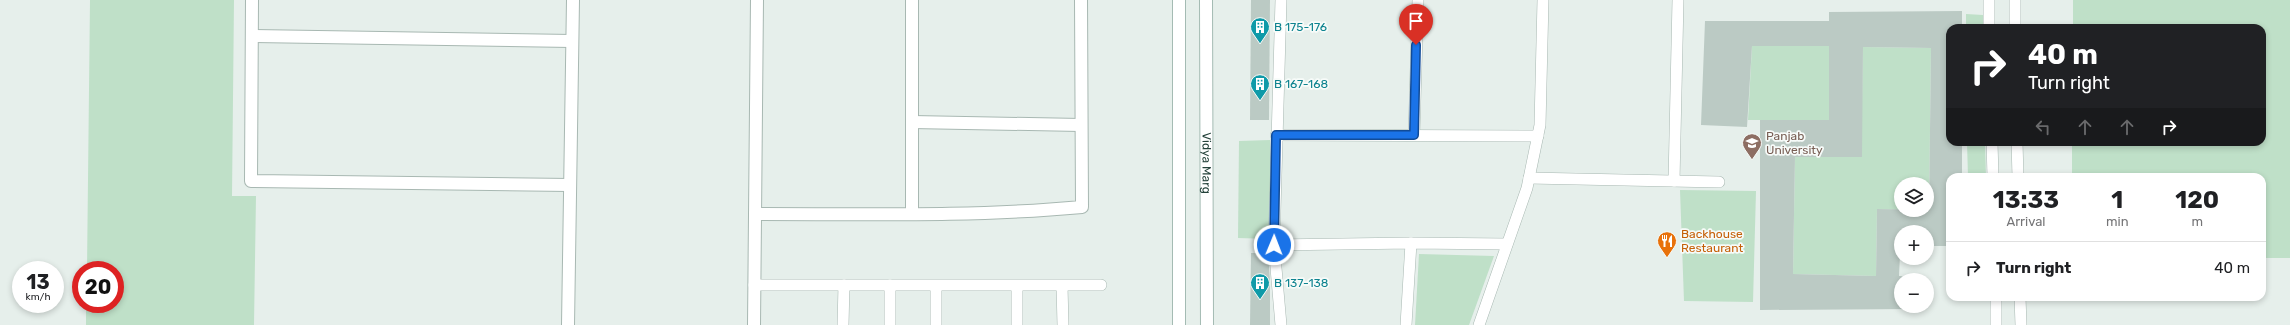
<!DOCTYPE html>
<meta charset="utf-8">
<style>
body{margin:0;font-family:Rubik,sans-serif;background:#f6f6f6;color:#202124;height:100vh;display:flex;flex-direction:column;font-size:15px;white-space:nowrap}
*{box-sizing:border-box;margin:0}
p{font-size:13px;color:#757577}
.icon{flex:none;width:22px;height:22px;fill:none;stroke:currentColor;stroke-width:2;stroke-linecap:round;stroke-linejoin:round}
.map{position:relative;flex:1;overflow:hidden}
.drawer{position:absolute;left:1946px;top:173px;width:320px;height:128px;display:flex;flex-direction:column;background:#fff;border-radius:12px;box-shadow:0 2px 6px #0003}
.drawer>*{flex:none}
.banner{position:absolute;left:1946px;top:24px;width:320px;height:122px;border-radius:12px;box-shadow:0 2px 6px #0003;background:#202124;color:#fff;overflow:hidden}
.fabs{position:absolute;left:1894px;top:177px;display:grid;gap:8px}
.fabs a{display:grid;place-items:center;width:40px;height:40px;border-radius:50%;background:#fff;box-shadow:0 2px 6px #0003;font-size:20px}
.speed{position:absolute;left:12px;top:261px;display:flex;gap:8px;font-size:20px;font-weight:700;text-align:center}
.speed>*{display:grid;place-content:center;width:52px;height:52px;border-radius:50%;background:#fff;box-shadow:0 2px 6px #0003;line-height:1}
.speed small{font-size:10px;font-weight:400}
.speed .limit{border:6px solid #d22;background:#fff;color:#111}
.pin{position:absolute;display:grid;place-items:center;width:34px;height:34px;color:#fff;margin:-41px -17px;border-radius:50% 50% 50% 0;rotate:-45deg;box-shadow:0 0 4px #0007}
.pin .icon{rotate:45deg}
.me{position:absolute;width:44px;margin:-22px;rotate:1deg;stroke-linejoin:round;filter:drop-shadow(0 0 3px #0008)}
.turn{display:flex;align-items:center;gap:14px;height:84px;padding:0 16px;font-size:18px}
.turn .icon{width:52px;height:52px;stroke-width:2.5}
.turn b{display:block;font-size:28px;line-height:34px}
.lanes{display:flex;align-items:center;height:38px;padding:0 16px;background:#0003;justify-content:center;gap:20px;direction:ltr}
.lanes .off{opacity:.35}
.eta{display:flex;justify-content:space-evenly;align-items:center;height:68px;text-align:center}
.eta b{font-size:24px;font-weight:700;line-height:28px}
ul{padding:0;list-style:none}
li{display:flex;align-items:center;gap:12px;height:52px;padding:0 16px;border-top:1px solid #e0e0e0}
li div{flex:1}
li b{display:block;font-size:15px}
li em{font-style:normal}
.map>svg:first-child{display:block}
.green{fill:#bfe0c8}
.building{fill:#bbcac4;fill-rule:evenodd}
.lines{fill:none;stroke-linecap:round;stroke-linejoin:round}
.service-casing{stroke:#a8b8b2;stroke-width:12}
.minor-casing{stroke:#a8b8b2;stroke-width:14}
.tertiary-casing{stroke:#a8b8b2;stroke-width:14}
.secondary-casing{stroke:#a4bbb3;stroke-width:14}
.service{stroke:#fff;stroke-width:11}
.minor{stroke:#fff;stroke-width:12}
.tertiary{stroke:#fff;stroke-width:12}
.secondary{stroke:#fff;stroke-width:12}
.route-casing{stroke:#114b97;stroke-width:10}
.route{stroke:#1a73e8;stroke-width:7}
.labels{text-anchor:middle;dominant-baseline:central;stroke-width:3.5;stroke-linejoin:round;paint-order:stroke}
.culture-label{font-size:12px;fill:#0d838f;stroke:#f7fbf9;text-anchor:start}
.education-label{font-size:12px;fill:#785e54;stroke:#f7fbf9;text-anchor:start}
.street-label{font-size:12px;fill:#24423a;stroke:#f7fbf9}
.food-label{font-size:12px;fill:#c56008;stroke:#f7fbf9;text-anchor:start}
</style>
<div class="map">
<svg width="2290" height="325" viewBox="0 0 2290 325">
<rect width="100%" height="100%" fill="#e6efeb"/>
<g class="green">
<polygon points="90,0 234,0 232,196 256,196 254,325 86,325 86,304 115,304 115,270 87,270"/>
<polygon points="2073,0 2290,0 2290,258 2262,258 2262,177 2072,177 2072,142 2262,142 2262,28 2073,28"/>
<polygon points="1966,14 1983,15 1983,28 1966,28"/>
<polygon points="1752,46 1829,46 1829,120 1748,120"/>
<polygon points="1863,47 1931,48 1929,210 1927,210 1927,184 1901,184 1901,210 1877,209 1876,276 1793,274 1795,157 1861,157"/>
<polygon points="1270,140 1270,239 1238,238 1239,141"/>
<polygon points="1967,142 1985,142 1986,177 1968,177"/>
<polygon points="1680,190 1756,191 1753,302 1684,301"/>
<polygon points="1419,254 1494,256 1469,325 1415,325"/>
</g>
<g class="building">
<polygon points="1251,0 1270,0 1269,120 1250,120"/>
<path d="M1962 11V28H1950V142H1962V177H1950V246H1927V232H1901L1899 276H1912V280H1901V306H1912V309L1760 310V120H1829V46H1752L1747 127 1701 125 1705 21H1829V12ZM1863 47 1931 48 1929 210 1877 209 1876 276 1793 274 1795 157H1862Z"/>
<polygon points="1251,253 1268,253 1270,281 1270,325 1250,325"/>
</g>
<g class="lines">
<defs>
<g id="service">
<polyline points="1989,0 1989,28"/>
<polyline points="2015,0 2015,28"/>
<polyline points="1276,135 1538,136"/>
<polyline points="1414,135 1418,0"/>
<polyline points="1992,142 1993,177"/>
<polyline points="2017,142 2018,177"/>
<polyline points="1529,178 1719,182"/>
<polyline points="1674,181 1678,0"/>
<polyline points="1274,245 1411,243 1507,244"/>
<polyline points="754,285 1101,285"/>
<polyline points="890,285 890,325"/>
<polyline points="936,286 936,325"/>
<polyline points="1062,286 1063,325"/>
<polyline points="1996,297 1996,325"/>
<polyline points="2020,297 2021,325"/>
<polyline points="843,325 844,285"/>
<polyline points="1017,325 1017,286"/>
<polyline points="1281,325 1274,245 1281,0"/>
<polyline points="1406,325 1411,243"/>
<polyline points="1479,325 1527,188 1540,125 1543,0"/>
</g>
<g id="minor">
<polyline points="252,0 251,181 570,185"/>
<polyline points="912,0 912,214"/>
<polyline points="252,36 572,41"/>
<polyline points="912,122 1081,125"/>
<path d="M755 214C864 214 974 217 1082 207L1081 0"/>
<polyline points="568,325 573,0"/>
</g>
<polyline id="tertiary" points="754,325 757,0"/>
<g id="secondary">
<path id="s1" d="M1206 0 1207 325"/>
<polyline points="1179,325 1179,0"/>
</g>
</defs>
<use href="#service" class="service-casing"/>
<use href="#minor" class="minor-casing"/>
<use href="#tertiary" class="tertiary-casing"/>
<use href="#secondary" class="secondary-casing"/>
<use href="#service" class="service"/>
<use href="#minor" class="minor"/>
<use href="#tertiary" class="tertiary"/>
<use href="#secondary" class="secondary"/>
</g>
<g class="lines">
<defs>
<polyline id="route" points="1274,245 1276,135 1414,135 1416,45"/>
</defs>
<use href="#route" class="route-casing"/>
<use href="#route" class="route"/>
</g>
<defs>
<symbol id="building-pin" viewBox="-11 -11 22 30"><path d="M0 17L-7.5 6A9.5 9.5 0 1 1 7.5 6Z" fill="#0f9aa8" stroke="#f7fbf9"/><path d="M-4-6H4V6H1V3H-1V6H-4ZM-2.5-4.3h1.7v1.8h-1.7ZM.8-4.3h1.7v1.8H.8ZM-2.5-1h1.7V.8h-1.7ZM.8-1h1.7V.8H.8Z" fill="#fff"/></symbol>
<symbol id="university-pin" viewBox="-11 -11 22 30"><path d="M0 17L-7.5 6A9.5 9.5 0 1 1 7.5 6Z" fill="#8d6e63" stroke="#f7fbf9"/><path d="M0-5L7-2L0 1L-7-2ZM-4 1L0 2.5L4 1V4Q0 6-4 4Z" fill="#fff"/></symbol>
<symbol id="restaurant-pin" viewBox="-11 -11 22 30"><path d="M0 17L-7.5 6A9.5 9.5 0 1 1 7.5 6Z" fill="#e8710a" stroke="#f7fbf9"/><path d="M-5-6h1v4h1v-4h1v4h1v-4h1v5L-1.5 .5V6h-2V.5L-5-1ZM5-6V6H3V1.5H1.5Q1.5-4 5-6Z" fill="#fff"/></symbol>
</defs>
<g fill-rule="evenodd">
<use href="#building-pin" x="1249" y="16" width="22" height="30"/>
<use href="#building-pin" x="1249" y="73" width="22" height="30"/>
<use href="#university-pin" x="1741" y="132" width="22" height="30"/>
<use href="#restaurant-pin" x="1656" y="230" width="22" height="30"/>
<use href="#building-pin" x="1249" y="272" width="22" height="30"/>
</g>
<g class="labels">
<g class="culture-label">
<text x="1274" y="27">B 175-176</text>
<text x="1274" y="84">B 167-168</text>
<text x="1274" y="283">B 137-138</text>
</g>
<g class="education-label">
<text x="1766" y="136">Panjab<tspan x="1766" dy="14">University</tspan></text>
</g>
<g class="street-label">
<text stroke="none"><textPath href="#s1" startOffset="163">Vidya Marg</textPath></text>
</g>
<g class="food-label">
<text x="1681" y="234">Backhouse<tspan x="1681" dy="14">Restaurant</tspan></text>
</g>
</g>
</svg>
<div class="fabs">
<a><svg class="icon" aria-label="layers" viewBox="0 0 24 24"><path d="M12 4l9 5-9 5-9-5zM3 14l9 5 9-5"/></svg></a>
<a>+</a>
<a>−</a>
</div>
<div class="speed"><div>13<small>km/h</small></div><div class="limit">20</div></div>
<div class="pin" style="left:1416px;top:45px;background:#d93025"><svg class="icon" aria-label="arrive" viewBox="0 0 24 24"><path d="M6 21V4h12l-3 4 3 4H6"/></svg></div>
<svg class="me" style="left:1274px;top:245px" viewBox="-20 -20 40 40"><circle r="17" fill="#1a73e8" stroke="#fff" stroke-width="3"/><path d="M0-11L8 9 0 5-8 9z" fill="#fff"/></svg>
<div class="banner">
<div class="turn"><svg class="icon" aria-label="right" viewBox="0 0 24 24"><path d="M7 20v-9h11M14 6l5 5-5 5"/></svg><div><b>40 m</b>Turn right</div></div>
<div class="lanes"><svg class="icon off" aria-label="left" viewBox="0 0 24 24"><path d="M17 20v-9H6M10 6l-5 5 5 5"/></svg><svg class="icon off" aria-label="ahead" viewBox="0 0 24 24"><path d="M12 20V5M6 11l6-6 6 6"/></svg><svg class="icon off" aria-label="ahead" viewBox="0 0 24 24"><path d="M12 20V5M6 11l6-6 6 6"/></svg><svg class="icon" aria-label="right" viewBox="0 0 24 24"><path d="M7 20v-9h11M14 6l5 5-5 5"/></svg></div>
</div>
<section class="drawer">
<div class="eta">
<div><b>13:33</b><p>Arrival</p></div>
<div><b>1</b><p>min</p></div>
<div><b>120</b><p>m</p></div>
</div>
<ul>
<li><svg class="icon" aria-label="right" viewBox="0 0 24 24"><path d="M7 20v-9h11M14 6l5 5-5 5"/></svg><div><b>Turn right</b></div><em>40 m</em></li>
</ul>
</section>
</div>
